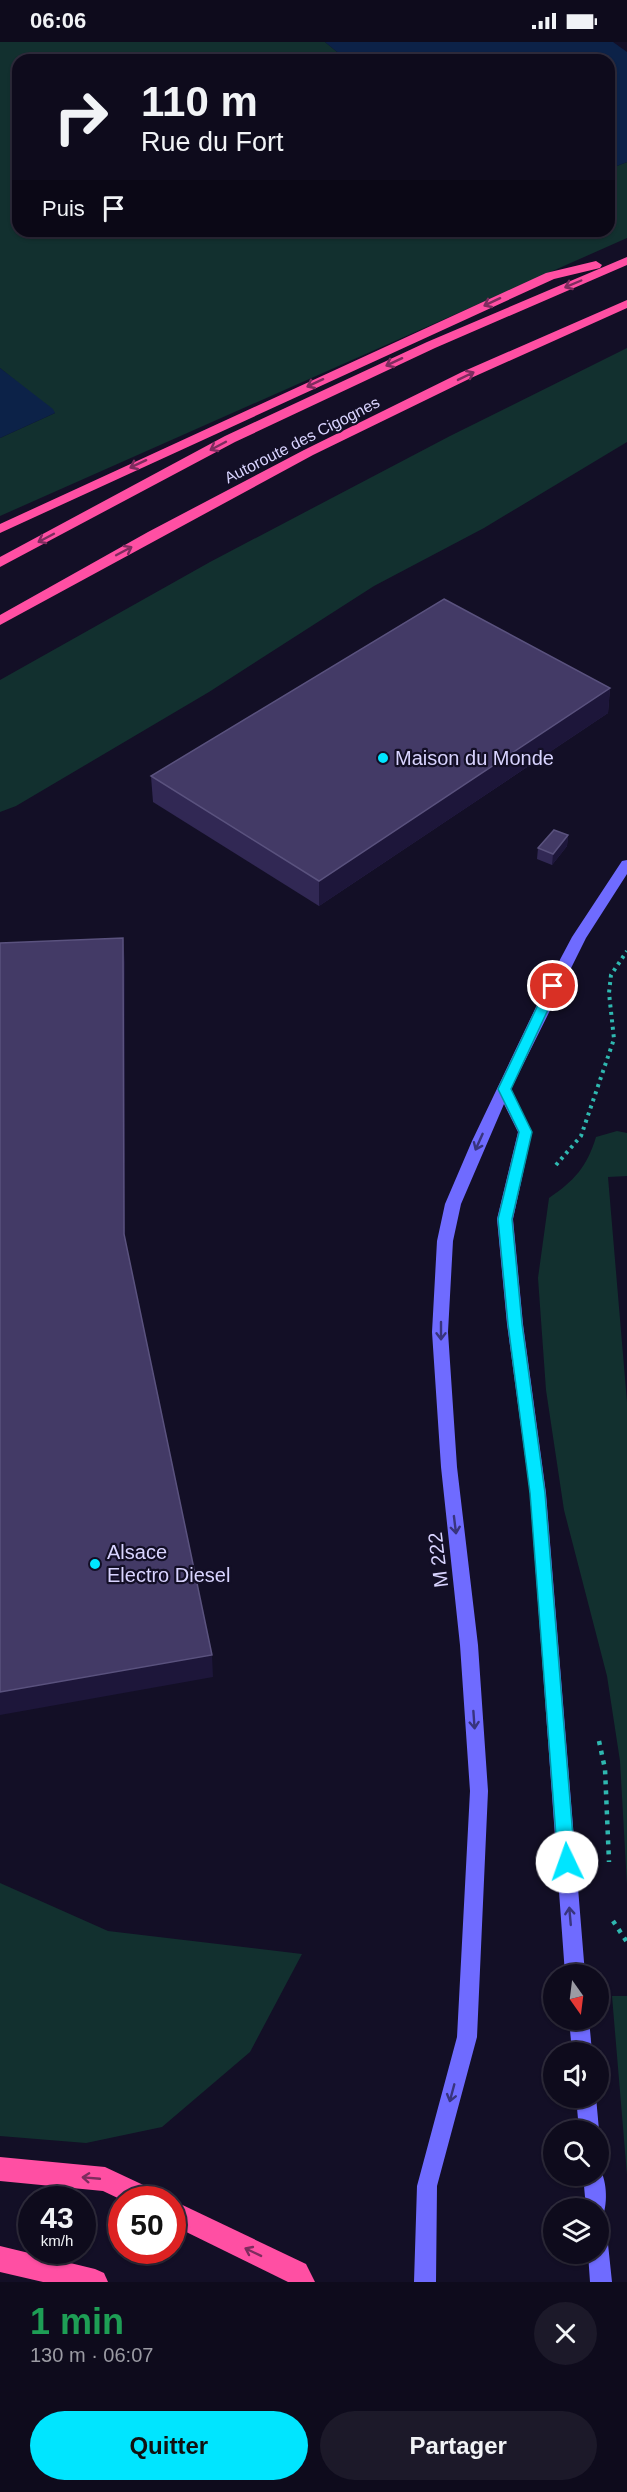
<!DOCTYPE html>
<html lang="fr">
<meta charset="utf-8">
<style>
body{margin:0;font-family:Arial,sans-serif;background:#1c1929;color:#f1f3f6;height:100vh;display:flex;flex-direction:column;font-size:22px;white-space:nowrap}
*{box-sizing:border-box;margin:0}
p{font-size:20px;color:#9b9ba3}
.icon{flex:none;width:33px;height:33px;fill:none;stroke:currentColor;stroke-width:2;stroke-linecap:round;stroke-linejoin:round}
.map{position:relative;height:2240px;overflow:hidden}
.side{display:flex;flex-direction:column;background:#0e0b1c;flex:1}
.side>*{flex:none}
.guide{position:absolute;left:12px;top:12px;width:603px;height:183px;border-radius:18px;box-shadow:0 2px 4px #0004,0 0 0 2px #2e2b3b;background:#0e0b1c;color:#f1f3f6;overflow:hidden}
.needle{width:39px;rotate:166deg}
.buttons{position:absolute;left:543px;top:1922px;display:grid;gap:12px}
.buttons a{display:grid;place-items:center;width:66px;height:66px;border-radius:50%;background:#0e0b1c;box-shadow:0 2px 4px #0004,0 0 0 2px #2e2b3b;font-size:30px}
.speed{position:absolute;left:18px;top:2144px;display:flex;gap:12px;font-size:30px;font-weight:700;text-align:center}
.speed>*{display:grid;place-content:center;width:78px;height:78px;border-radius:50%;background:#0e0b1c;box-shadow:0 2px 4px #0004,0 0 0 2px #2e2b3b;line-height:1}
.speed small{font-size:15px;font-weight:400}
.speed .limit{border:9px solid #d22;background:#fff;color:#111}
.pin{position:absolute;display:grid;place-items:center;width:51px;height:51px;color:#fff;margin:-26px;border:3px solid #fff;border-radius:50%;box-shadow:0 2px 6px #0007}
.me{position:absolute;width:66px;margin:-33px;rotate:357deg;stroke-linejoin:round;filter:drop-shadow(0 0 4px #0008)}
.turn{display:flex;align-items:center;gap:21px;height:126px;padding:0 30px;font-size:27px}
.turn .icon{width:78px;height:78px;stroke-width:2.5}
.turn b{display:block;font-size:42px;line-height:51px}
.then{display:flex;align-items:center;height:57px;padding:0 30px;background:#0003;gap:12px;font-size:22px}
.round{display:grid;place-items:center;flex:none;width:63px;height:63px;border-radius:32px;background:#1c1929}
.head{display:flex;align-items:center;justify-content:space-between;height:102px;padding:0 30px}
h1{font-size:36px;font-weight:700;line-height:45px;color:#1e9e55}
.button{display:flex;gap:12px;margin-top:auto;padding:12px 30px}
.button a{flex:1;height:69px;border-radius:36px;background:#00e5ff;color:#111;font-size:24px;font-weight:700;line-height:69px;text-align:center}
.button a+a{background:#1c1929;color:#f1f3f6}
.status{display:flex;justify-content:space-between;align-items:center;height:42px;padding:0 30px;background:#0e0b1c;direction:ltr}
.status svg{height:16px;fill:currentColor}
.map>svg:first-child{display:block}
.green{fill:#12302f}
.water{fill:#0c2248}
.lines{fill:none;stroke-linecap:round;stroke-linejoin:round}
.path-far1{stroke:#2fb8b0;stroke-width:4;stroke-dasharray:3 4.5;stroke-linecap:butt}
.path{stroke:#2fb8b0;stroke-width:4.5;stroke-dasharray:4 6;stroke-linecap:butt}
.secondary{fill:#6f6bff;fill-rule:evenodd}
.highway{fill:#ff4fa3;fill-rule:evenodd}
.wall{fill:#312854}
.shaded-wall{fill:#1d163a}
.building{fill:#433a66;stroke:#5a527e;stroke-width:1.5}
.oneway{stroke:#7d2c5e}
.oneway2{stroke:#38347d}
.route{fill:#00e5ff;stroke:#0095a6;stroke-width:1.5}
.poi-dot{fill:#00e5ff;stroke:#130f26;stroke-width:2}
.labels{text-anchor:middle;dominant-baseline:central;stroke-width:4.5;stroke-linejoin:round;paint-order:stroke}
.far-street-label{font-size:16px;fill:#d9d4ff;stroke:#130f26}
.poi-label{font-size:20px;fill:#d9d4ff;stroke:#130f26;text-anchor:start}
.street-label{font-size:20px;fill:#d9d4ff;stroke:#130f26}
</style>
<div class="status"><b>06:06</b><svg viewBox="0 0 49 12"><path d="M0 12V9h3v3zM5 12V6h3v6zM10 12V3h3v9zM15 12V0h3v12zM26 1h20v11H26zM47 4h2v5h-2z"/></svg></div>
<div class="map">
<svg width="627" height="2240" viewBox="0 0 627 2240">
<rect width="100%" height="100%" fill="#130f26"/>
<g class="green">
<polygon points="0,0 325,0 347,18 18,18 18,189 609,189 609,127 627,120 627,196 0,474 0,396 55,371 0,326"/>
<polygon points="627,306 627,400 484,486 374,544 209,650 16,764 0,770 0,638 210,520 450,394"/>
<path d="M617 1089 627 1091V1134L608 1135 627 1360V1843L620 1719 607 1634 564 1468 546 1348 538 1236 549 1156C574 1139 587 1125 596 1095Z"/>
<polygon points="0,1841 108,1889 302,1912 250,2010 162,2085 86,2101 0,2094"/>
<polygon points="612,1954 627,1954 627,2133"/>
</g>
<g class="water">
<polygon points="325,0 613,0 627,10 627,120 609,127 609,18 347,18"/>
<polygon points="0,326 53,367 55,371 0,396"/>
</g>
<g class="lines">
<polyline class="path-far1" points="556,1123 581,1094 614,997 609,951 611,933 627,909"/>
<g class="path">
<polyline points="599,1699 605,1727 609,1820"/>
<polyline points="613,1879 627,1900"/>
</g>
<g class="secondary">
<polygon points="627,818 627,832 586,896 511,1047 532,1090 513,1177 523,1282 546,1451 585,1932 565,1932 530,1451 507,1282 497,1177 518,1090 504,1062 461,1162 453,1199 448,1290 457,1425 478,1603 488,1749 477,1995 437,2144 436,2240 414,2240 417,2144 457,1995 470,1749 460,1603 441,1425 432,1290 437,1199 445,1162 472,1099 546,944 572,895 622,819"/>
<polygon points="569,1977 589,1977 592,2010 572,2010"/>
<polygon points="576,2055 596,2055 599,2088 598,2090 579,2088"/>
<path d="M598 2125C607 2135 608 2161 603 2173L598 2175V2166H586L583 2133H598Z"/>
<polygon points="598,2192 605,2195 608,2202 612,2240 590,2240 588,2211 598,2211"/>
</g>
<g class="highway">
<polygon points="627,215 627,223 435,306 235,400 0,525 0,515 225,394 427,300"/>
<polygon points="596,219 602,223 600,226 554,237 0,491 0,482 546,231"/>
<polygon points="627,258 627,266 471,336 313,413 0,583 0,573 148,490 304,408 462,330"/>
<polygon points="0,2115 105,2125 154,2148 157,2157 122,2158 103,2149 0,2139"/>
<polygon points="172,2158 306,2222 315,2240 288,2240 172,2183"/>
<polygon points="0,2204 95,2227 104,2231 108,2240 43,2240 0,2230"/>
</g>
</g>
<g class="wall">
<polygon points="610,646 608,671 319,864 153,760 151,734"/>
<polygon points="568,793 567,804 552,823 537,817 538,806"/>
</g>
<g class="shaded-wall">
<polygon points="610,646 608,671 319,864 319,839"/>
<polygon points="568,793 567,804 552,823 553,812"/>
<polygon points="123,896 125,920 125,1215 124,1192"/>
<polygon points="212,1613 213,1635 0,1673 0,1650"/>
</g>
<g class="building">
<polygon points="444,557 610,646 319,839 151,734"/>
<polygon points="554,788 568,793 553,812 538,806"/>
<polygon points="123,896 124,1192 212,1613 0,1650 0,901"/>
</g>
<defs><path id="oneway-shaft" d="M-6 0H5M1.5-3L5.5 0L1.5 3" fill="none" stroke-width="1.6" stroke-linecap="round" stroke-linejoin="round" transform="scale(1.5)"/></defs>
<g class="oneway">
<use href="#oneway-shaft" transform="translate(573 242) rotate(157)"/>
<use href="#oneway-shaft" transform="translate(492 260) rotate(155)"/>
<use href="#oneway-shaft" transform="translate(394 320) rotate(155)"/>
<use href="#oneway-shaft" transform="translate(466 334) rotate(-26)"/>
<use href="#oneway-shaft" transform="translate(315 341) rotate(155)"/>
<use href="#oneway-shaft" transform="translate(218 404) rotate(152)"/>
<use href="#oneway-shaft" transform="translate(138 422) rotate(155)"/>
<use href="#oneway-shaft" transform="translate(46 496) rotate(152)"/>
<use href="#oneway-shaft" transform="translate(124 509) rotate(-28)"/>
<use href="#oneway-shaft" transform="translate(91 2136) rotate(-175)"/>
<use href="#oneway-shaft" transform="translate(253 2210) rotate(-154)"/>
</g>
<g class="oneway2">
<use href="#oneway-shaft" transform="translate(479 1100) rotate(114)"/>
<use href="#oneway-shaft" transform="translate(441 1289) rotate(90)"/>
<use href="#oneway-shaft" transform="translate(455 1483) rotate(83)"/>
<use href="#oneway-shaft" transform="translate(474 1678) rotate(86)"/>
<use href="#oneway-shaft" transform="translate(570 1874) rotate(-95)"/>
<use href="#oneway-shaft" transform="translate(452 2051) rotate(105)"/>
</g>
<polygon class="route" points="553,940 559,944 511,1047 532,1090 512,1177 522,1282 545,1451 575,1820 573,1825 567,1828 561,1825 558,1820 530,1451 508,1282 498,1177 519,1090 498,1047 547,944"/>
<g class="poi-dot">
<circle cx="383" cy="716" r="6"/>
<circle cx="95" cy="1522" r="6"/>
</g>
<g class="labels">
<g class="far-street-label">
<text transform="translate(302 398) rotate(-27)">Autoroute des Cigognes</text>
</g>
<g class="poi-label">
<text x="395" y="716">Maison du Monde</text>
<text x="107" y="1510">Alsace<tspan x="107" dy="23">Electro Diesel</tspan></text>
</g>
<g class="street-label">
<text transform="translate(438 1518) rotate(-97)">M 222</text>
</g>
</g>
</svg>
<div class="buttons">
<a><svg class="needle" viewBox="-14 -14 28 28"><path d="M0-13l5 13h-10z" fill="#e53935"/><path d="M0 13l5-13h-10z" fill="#9b9ba3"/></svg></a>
<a><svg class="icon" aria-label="sound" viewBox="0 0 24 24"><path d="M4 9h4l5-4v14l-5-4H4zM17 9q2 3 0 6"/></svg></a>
<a><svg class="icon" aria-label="search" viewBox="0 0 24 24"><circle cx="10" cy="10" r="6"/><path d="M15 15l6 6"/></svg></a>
<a><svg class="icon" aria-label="layers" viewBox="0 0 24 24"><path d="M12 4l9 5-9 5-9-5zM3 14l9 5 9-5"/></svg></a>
</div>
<div class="speed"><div>43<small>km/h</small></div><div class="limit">50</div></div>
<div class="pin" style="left:553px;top:944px;background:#d93025"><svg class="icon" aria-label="arrive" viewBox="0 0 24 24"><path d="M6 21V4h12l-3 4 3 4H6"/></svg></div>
<svg class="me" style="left:567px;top:1820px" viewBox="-20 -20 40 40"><circle r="19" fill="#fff"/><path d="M0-13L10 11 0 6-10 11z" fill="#00e5ff"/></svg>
<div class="guide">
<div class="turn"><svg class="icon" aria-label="right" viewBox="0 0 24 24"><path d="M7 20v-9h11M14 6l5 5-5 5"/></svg><div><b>110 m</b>Rue du Fort</div></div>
<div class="then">Puis<svg class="icon" aria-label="arrive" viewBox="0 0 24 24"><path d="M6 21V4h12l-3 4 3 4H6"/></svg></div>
</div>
</div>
<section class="side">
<div class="head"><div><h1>1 min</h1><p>130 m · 06:07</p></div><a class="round"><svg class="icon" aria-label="close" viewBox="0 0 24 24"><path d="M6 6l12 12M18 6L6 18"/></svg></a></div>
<div class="button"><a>Quitter</a><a>Partager</a></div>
</section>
